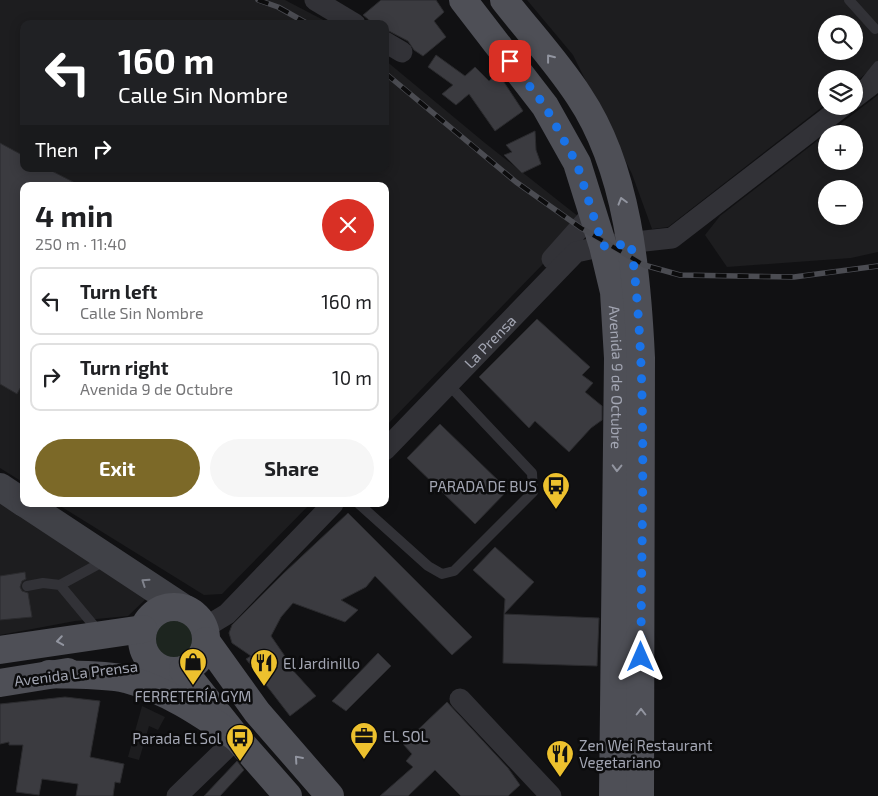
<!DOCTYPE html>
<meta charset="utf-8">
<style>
body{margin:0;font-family:"Exo 2",sans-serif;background:#f6f6f6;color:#202124;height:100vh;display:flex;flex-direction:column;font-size:19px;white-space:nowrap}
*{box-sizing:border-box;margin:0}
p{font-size:16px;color:#757577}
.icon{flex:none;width:28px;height:28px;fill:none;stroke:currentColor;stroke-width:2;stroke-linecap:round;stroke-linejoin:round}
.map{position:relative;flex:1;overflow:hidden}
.panel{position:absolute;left:20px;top:182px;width:369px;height:325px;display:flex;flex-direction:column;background:#fff;border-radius:10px;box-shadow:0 2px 12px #0003}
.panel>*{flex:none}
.guide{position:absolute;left:20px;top:20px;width:369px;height:152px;border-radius:10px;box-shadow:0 2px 12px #0003;background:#202124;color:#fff;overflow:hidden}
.tools{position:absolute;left:818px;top:15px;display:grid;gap:10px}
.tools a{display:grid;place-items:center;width:45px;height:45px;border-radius:50%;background:#fff;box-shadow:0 2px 12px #0003;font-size:25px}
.pin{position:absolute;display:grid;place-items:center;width:42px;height:42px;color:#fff;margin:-21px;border-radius:10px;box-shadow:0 2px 8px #0006}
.me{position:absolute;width:55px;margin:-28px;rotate:0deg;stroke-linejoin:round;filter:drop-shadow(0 0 4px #0008)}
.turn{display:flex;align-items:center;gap:18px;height:105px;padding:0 15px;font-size:22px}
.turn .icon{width:65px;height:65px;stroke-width:2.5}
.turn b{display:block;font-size:35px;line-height:42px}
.then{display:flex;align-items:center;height:48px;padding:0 15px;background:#0003;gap:10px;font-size:19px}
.round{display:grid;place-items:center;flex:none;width:52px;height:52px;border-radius:26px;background:#f6f6f6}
.overview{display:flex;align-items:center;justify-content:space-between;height:85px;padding:0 15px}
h1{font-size:30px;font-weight:700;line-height:38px}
.cta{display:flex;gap:10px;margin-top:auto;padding:10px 15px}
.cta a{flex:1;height:58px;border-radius:30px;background:#7c6928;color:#fff;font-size:20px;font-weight:700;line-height:58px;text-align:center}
.cta a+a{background:#f6f6f6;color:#202124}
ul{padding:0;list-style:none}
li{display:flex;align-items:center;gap:15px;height:68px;margin:0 10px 8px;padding:0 5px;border:2px solid #e0e0e0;border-radius:10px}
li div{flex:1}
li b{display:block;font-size:19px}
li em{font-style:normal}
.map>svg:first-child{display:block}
.built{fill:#1d1d1f;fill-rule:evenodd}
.green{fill:#1d251f}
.building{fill:#3b3b40;stroke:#2b2b2e}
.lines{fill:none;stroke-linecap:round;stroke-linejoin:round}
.lane{stroke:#323237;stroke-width:10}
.street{stroke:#323237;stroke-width:21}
.secondary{stroke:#404147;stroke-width:28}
.primary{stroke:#4e4f56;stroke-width:28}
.rail-casing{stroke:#4b4c52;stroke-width:5.5}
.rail{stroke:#0c0c0d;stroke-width:4;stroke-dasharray:11;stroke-linecap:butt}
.oneway{stroke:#9295a0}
.oneway2{stroke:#80838d}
.route{stroke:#1a73e8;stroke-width:9;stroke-dasharray:0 16.2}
.labels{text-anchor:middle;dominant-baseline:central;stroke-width:5;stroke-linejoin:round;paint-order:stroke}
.street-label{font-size:15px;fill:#a3a6b3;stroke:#0c0c0d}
.poi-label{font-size:15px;fill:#a3a6b3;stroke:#0c0c0d;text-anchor:start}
</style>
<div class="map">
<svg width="878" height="796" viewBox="0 0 878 796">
<rect width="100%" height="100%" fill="#111113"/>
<g class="built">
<polygon points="0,0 285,0 331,24 24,24 24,169 385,169 385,60 485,143 579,217 575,231 385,427 385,186 24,186 24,483 0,468"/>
<path d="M527 0H878V64L854 83V79H826V104L668 227 652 229 632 174 573 55ZM826 24H854V51H826Z"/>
<path d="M878 95V252L851 258 727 267 705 235 720 216 826 134V161H854V134H827ZM826 189H854V216H826Z"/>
<polygon points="0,499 151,594 128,616 75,621 0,635"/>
<polygon points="57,504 310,504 222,594 204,595"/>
<polygon points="142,706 165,717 158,730 149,726 139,760 128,757"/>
</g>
<circle class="green" cx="173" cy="641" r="26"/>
<g class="building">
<polygon points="381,0 436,0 444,12 434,21 446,37 423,56 414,50 408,41 385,29 385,24 374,24 363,15"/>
<polygon points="436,55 465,76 475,67 489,81 498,73 523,111 495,131 469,94 456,105 442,94 453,85 428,67"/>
<polygon points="535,131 536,150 541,164 522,173 504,155 512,152 506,145"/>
<polygon points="0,143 24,156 24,169 48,169 81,186 24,186 24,381 17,394 0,384"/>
<polygon points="537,319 590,367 582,375 593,383 585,392 602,406 602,420 591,428 569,452 535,421 529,428 479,377"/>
<polygon points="440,424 508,490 475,524 407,458"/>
<polygon points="348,513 472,637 452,655 375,576 366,587 341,600 358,610 345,622 293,603 281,617 271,636 291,665 289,666 316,696 290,716 246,659 251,656 232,643 229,633 232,625 284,573"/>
<polygon points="495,547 534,582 504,614 505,599 473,570"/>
<polygon points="25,572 26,579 22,581 20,587 22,591 28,593 32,617 0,620 0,576"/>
<polygon points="504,614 599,618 597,666 503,663"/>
<polygon points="378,653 391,666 346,711 332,701"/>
<polygon points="65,697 100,701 90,757 124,764 120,783 115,782 113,796 76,796 78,784 42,779 39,795 16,792 23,745 9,745 9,742 0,744 0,704"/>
<polygon points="447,702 508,768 520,785 508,796 461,796 435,770 408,796 380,796 413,767 406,761 412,754 403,744"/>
<polygon points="237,761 244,770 220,796 204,796"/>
</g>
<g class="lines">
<g class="lane">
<polyline points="849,0 875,29"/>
<polyline points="866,81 878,66"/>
<polyline points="359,504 428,566 442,574 454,571 533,492 532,473 448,384"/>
<polyline points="60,585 106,560"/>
<polyline points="27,586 43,583 60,585 100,633"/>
</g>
<g class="street">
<polyline points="315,0 355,24"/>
<polyline points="385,42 402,52"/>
<polyline points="854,98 878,80"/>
<polyline points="552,259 592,214"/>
<path id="s1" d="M385 450 576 252 608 245 672 238 843 106"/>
<polyline points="204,628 227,614 333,504"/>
<polyline points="460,699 551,796"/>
<polyline points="177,796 237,738"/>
</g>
<g class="secondary">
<polyline points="0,487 24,503"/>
<polyline points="26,504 185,609"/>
</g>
<g class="primary">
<path id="s2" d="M463 0 545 106 577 163 603 246 614 292 618 358 613 796"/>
<path d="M504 0C529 32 557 62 579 96 628 169 637 272 641 358L640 796"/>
<circle cx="174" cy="639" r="32"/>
<polyline points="206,641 257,712 330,796"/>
<polyline points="0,650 143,629"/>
<polyline points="183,670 237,738 288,796"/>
<path d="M49 674C73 675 104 674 126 679 167 690 203 715 237 738"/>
<polyline points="0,683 68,672"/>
</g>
<defs>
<g id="rail">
<polyline points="258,0 278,7 308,24"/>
<polyline points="385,73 516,182 581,228 644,265 680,275 794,277 878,266"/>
</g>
</defs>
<use href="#rail" class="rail-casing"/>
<use href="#rail" class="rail"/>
</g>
<defs><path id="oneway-chevron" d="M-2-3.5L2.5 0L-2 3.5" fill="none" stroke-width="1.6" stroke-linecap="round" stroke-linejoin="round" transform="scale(1.25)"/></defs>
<g class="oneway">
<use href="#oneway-chevron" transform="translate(550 58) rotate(-128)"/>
<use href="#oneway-chevron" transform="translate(622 201) rotate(-106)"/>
<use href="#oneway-chevron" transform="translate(617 468) rotate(91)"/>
<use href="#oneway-chevron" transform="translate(60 641) rotate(171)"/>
<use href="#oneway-chevron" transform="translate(641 712) rotate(-90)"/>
<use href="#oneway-chevron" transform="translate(298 759) rotate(-131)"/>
</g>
<use class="oneway2" href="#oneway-chevron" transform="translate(145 582) rotate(-146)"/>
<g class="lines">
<path class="route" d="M510 61 545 106 577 164 603 246 631 244C649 380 641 519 641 657"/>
</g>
<defs>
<symbol id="bus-pin" viewBox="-11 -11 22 30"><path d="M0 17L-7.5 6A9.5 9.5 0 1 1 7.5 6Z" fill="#edc12e" stroke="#0c0c0d"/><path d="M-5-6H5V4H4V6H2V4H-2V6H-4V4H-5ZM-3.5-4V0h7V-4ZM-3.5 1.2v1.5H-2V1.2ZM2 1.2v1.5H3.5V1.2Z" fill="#111"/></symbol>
<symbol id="shop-pin" viewBox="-11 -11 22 30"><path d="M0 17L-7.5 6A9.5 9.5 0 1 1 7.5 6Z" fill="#edc12e" stroke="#0c0c0d"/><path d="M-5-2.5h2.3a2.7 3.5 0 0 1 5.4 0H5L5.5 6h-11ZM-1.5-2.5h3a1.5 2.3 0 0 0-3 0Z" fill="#111"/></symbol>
<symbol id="restaurant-pin" viewBox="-11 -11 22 30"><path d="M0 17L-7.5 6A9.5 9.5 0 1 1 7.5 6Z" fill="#edc12e" stroke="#0c0c0d"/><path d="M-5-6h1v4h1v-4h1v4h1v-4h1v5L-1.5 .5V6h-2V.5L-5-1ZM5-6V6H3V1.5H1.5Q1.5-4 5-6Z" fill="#111"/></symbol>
<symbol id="office-pin" viewBox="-11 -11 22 30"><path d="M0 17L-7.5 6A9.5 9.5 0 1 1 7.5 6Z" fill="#edc12e" stroke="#0c0c0d"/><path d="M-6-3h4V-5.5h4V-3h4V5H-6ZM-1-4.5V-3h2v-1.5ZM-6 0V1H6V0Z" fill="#111"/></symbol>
</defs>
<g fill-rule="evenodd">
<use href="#bus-pin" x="540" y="470" width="32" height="43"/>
<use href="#shop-pin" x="177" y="646" width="32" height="43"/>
<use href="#restaurant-pin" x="248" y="647" width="32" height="43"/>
<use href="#office-pin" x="348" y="720" width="32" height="43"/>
<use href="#bus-pin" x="224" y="722" width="32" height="43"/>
<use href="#restaurant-pin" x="544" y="738" width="32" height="43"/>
</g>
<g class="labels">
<g class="street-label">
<text stroke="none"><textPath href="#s1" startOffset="151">La Prensa</textPath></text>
<text stroke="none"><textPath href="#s2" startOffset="419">Avenida 9 de Octubre</textPath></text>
<text transform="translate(76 673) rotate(-7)">Avenida La Prensa</text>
</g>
<g class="poi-label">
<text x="537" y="486" text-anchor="end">PARADA DE BUS</text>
<text x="283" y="663">El Jardinillo</text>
<text x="193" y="696" text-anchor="middle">FERRETERÍA GYM</text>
<text x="383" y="736">EL SOL</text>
<text x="221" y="738" text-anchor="end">Parada El Sol</text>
<text x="579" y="745">Zen Wei Restaurant<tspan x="579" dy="17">Vegetariano</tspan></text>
</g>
</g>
</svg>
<div class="tools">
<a><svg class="icon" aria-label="search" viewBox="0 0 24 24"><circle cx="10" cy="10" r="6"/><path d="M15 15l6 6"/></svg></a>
<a><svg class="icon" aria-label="layers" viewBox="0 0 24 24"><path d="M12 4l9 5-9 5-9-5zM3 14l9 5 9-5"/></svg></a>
<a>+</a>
<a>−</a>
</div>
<div class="pin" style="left:510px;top:61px;background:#d93025"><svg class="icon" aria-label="arrive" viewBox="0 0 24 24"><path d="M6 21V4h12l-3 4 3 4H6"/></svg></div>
<svg class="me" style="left:641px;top:657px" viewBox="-20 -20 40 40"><path d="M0-17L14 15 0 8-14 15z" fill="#1a73e8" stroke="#fff" stroke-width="4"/></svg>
<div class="guide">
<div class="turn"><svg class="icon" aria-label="left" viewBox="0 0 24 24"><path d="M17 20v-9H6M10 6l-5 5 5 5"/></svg><div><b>160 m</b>Calle Sin Nombre</div></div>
<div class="then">Then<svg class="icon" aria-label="right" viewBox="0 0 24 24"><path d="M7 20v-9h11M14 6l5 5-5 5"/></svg></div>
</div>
<section class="panel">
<div class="overview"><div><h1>4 min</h1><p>250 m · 11:40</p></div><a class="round" style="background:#d93025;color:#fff"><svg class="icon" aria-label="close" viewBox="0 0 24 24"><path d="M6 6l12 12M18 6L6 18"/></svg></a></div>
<ul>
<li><svg class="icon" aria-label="left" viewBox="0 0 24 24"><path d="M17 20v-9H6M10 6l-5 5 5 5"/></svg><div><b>Turn left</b><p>Calle Sin Nombre</p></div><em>160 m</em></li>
<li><svg class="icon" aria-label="right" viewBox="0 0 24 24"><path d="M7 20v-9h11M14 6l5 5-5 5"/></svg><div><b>Turn right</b><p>Avenida 9 de Octubre</p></div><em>10 m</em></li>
</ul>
<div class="cta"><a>Exit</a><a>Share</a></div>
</section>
</div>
